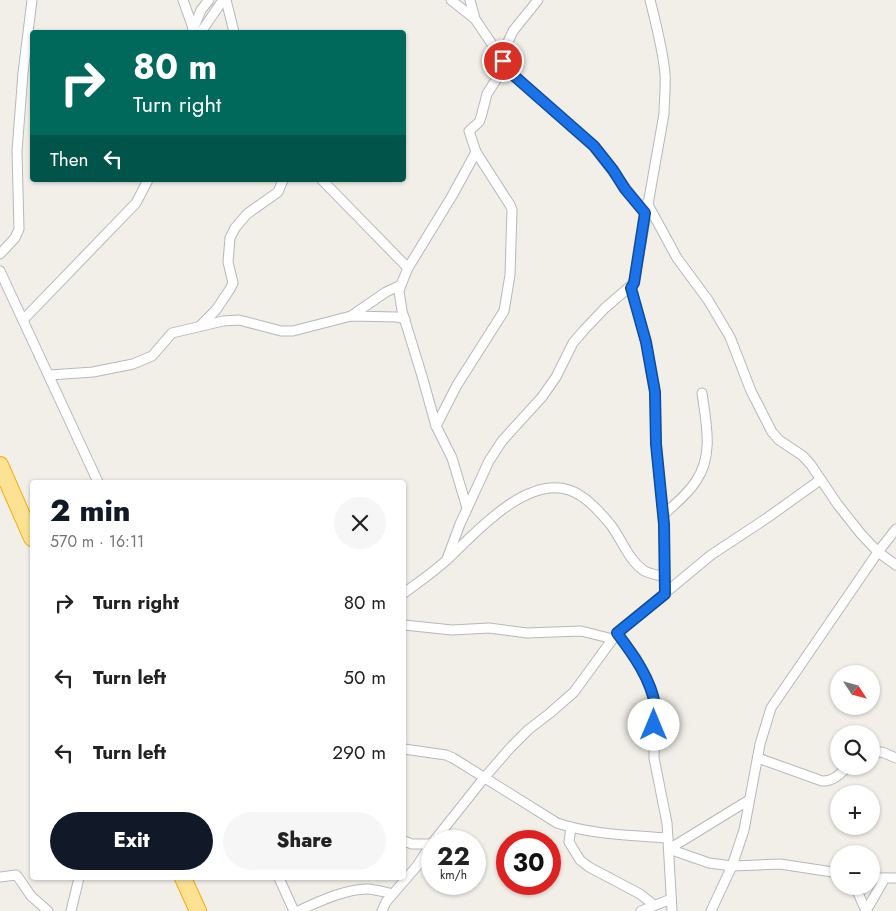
<!DOCTYPE html>
<meta charset="utf-8">
<style>
body{margin:0;font-family:Jost,sans-serif;background:#f6f6f6;color:#222;height:100vh;display:flex;flex-direction:column;font-size:19px;white-space:nowrap}
*{box-sizing:border-box;margin:0}
p{font-size:16px;color:#767676}
.icon{flex:none;width:28px;height:28px;fill:none;stroke:currentColor;stroke-width:2;stroke-linecap:round;stroke-linejoin:round}
.map{position:relative;flex:1;overflow:hidden}
.side{position:absolute;left:30px;top:480px;width:376px;height:400px;display:flex;flex-direction:column;background:#fff;border-radius:5px;box-shadow:0 1px 4px #0004}
.side>*{flex:none}
.guide{position:absolute;left:30px;top:30px;width:376px;height:152px;border-radius:5px;box-shadow:0 1px 4px #0004;background:#00695c;color:#fff;overflow:hidden}
.needle{width:32px;rotate:126deg}
.fabs{position:absolute;left:830px;top:665px;display:grid;gap:10px}
.fabs a{display:grid;place-items:center;width:50px;height:50px;border-radius:50%;background:#fff;box-shadow:0 1px 4px #0004;font-size:25px}
.speed{position:absolute;left:421px;top:830px;display:flex;gap:10px;font-size:25px;font-weight:700;text-align:center}
.speed>*{display:grid;place-content:center;width:65px;height:65px;border-radius:50%;background:#fff;box-shadow:0 1px 4px #0004;line-height:1}
.speed small{font-size:12px;font-weight:400}
.speed .limit{border:8px solid #d22;background:#fff;color:#111}
.pin{position:absolute;display:grid;place-items:center;width:42px;height:42px;color:#fff;margin:-21px;border:2px solid #fff;border-radius:50%;box-shadow:0 1px 5px #0007}
.me{position:absolute;width:55px;margin:-28px;rotate:0deg;stroke-linejoin:round;filter:drop-shadow(0 0 4px #0008)}
.turn{display:flex;align-items:center;gap:18px;height:105px;padding:0 20px;font-size:22px}
.turn .icon{width:65px;height:65px;stroke-width:2.5}
.turn b{display:block;font-size:35px;line-height:42px}
.then{display:flex;align-items:center;height:48px;padding:0 20px;background:#0003;gap:10px;font-size:19px}
.round{display:grid;place-items:center;flex:none;width:52px;height:52px;border-radius:26px;background:#f6f6f6}
.overview{display:flex;align-items:center;justify-content:space-between;height:85px;padding:0 20px}
h1{font-size:30px;font-weight:800;line-height:38px;color:#111827}
.primary-button{display:flex;gap:10px;margin-top:auto;padding:10px 20px}
.primary-button a{flex:1;height:58px;border-radius:30px;background:#111827;color:#fff;font-size:20px;font-weight:800;line-height:58px;text-align:center}
.primary-button a+a{background:#f6f6f6;color:#222}
ul{padding:0;list-style:none}
li{display:flex;align-items:center;gap:15px;height:75px;padding:0 20px}
li div{flex:1}
li b{display:block;font-size:19px}
li em{font-style:normal}
.map>svg:first-child{display:block}
.lines{fill:none;stroke-linecap:round;stroke-linejoin:round}
.street-casing{stroke:#b5b8bc;stroke-width:11}
.highway-casing{stroke:#f9ab00;stroke-width:18}
.street{stroke:#fff;stroke-width:9}
.highway{stroke:#fde293;stroke-width:16}
.route-casing{stroke:#114b97;stroke-width:12}
.route{stroke:#1a73e8;stroke-width:9}
</style>
<div class="map">
<svg width="896" height="911" viewBox="0 0 896 911">
<rect width="100%" height="100%" fill="#f1efe8"/>
<g class="lines">
<defs>
<g id="street">
<polyline points="183,0 193,28"/>
<polyline points="226,0 234,32"/>
<polyline points="451,0 475,19"/>
<polyline points="470,0 475,19 512,74 593,146 645,213"/>
<polyline points="192,32 201,10 209,0"/>
<polyline points="201,32 223,0"/>
<polyline points="322,180 408,268"/>
<polyline points="647,203 677,258 708,300 730,337 751,391 772,432 779,440 803,456 811,465 838,505 861,534 878,552 896,565"/>
<polyline points="0,254 15,238 19,229 17,151 23,73 32,0"/>
<polyline points="0,271 98,482"/>
<polyline points="631,288 646,342 655,392 656,444 664,524 665,594"/>
<polyline points="351,316 386,292 401,285"/>
<polyline points="23,320 136,203 148,180"/>
<polyline points="200,326 216,310 230,289 233,283 228,262 230,238 235,228 247,214 278,192 283,180"/>
<polyline points="50,375 93,372 133,364 152,356 172,333 223,321 239,320 281,331 293,331 351,316 397,317 405,319"/>
<polyline points="436,426 457,385 504,311 510,275 512,210 510,205 476,152 469,131 479,122 481,117 487,94 497,78 503,61 508,42 513,31 538,0"/>
<polyline points="467,508 452,458 436,426 422,376 402,311 399,291 401,285 408,268 452,196 476,152"/>
<path d="M663 515C674 505 688 494 696 481 714 455 706 423 702 393"/>
<path d="M447 559 460 524 489 461 502 441 542 397 556 377 573 343 584 330 605 308 634 283 664 114C664 101 666 88 665 74 663 50 656 24 650 0"/>
<path d="M404 593C419 582 435 571 449 558 476 532 526 476 569 490 585 495 599 511 610 524 621 538 628 559 643 570 649 574 658 575 665 577"/>
<polyline points="404,625 452,630 489,628 527,633 581,631 613,639"/>
<polyline points="617,633 636,658 646,679 655,703 654,758 667,823 672,911"/>
<path d="M404 749 446 755 453 758 557 823C593 835 631 835 668 838"/>
<polyline points="871,753 882,752 896,758"/>
<path d="M758 758 822 781C833 782 841 773 849 766"/>
<polyline points="571,827 569,842 580,860 589,867 640,894 654,905"/>
<polyline points="404,841 412,844 432,844"/>
<polyline points="434,841 484,778 511,747 528,730 550,713 574,692 617,633 711,555 767,518 820,480"/>
<polyline points="669,849 709,863 732,866 780,864 839,873"/>
<polyline points="669,849 749,800"/>
<polyline points="0,877 16,875 18,877 31,896 48,911"/>
<polyline points="279,878 294,911"/>
<polyline points="871,878 896,878"/>
<polyline points="855,886 866,911"/>
<polyline points="71,911 79,878"/>
<path d="M298 911C318 902 347 888 369 889 377 890 385 892 393 894"/>
<polyline points="382,911 386,902 417,866 432,843"/>
<polyline points="641,911 671,899"/>
<polyline points="711,911 732,866 744,830 760,744 771,708 878,552 896,529"/>
<polyline points="866,911 885,878"/>
</g>
<g id="highway">
<polyline points="0,465 32,538"/>
<polyline points="183,878 198,911"/>
</g>
</defs>
<use href="#street" class="street-casing"/>
<use href="#highway" class="highway-casing"/>
<use href="#street" class="street"/>
<use href="#highway" class="highway"/>
</g>
<g class="lines">
<defs>
<path id="route" d="M503 61 512 74 594 146 613 170 625 189 645 213 634 283 631 288 646 342 655 392 656 444 664 524 665 594 617 633C632 653 652 680 655 706 656 712 654 719 654 725"/>
</defs>
<use href="#route" class="route-casing"/>
<use href="#route" class="route"/>
</g>
</svg>
<div class="fabs">
<a><svg class="needle" viewBox="-14 -14 28 28"><path d="M0-13l5 13h-10z" fill="#e53935"/><path d="M0 13l5-13h-10z" fill="#767676"/></svg></a>
<a><svg class="icon" aria-label="search" viewBox="0 0 24 24"><circle cx="10" cy="10" r="6"/><path d="M15 15l6 6"/></svg></a>
<a>+</a>
<a>−</a>
</div>
<div class="speed"><div>22<small>km/h</small></div><div class="limit">30</div></div>
<div class="pin" style="left:503px;top:61px;background:#d93025"><svg class="icon" aria-label="arrive" viewBox="0 0 24 24"><path d="M6 21V4h12l-3 4 3 4H6"/></svg></div>
<svg class="me" style="left:654px;top:725px" viewBox="-20 -20 40 40"><circle r="19" fill="#fff"/><path d="M0-13L10 11 0 6-10 11z" fill="#1a73e8"/></svg>
<div class="guide">
<div class="turn"><svg class="icon" aria-label="right" viewBox="0 0 24 24"><path d="M7 20v-9h11M14 6l5 5-5 5"/></svg><div><b>80 m</b>Turn right</div></div>
<div class="then">Then<svg class="icon" aria-label="left" viewBox="0 0 24 24"><path d="M17 20v-9H6M10 6l-5 5 5 5"/></svg></div>
</div>
<section class="side">
<div class="overview"><div><h1>2 min</h1><p>570 m · 16:11</p></div><a class="round"><svg class="icon" aria-label="close" viewBox="0 0 24 24"><path d="M6 6l12 12M18 6L6 18"/></svg></a></div>
<ul>
<li><svg class="icon" aria-label="right" viewBox="0 0 24 24"><path d="M7 20v-9h11M14 6l5 5-5 5"/></svg><div><b>Turn right</b></div><em>80 m</em></li>
<li><svg class="icon" aria-label="left" viewBox="0 0 24 24"><path d="M17 20v-9H6M10 6l-5 5 5 5"/></svg><div><b>Turn left</b></div><em>50 m</em></li>
<li><svg class="icon" aria-label="left" viewBox="0 0 24 24"><path d="M17 20v-9H6M10 6l-5 5 5 5"/></svg><div><b>Turn left</b></div><em>290 m</em></li>
</ul>
<div class="primary-button"><a>Exit</a><a>Share</a></div>
</section>
</div>
